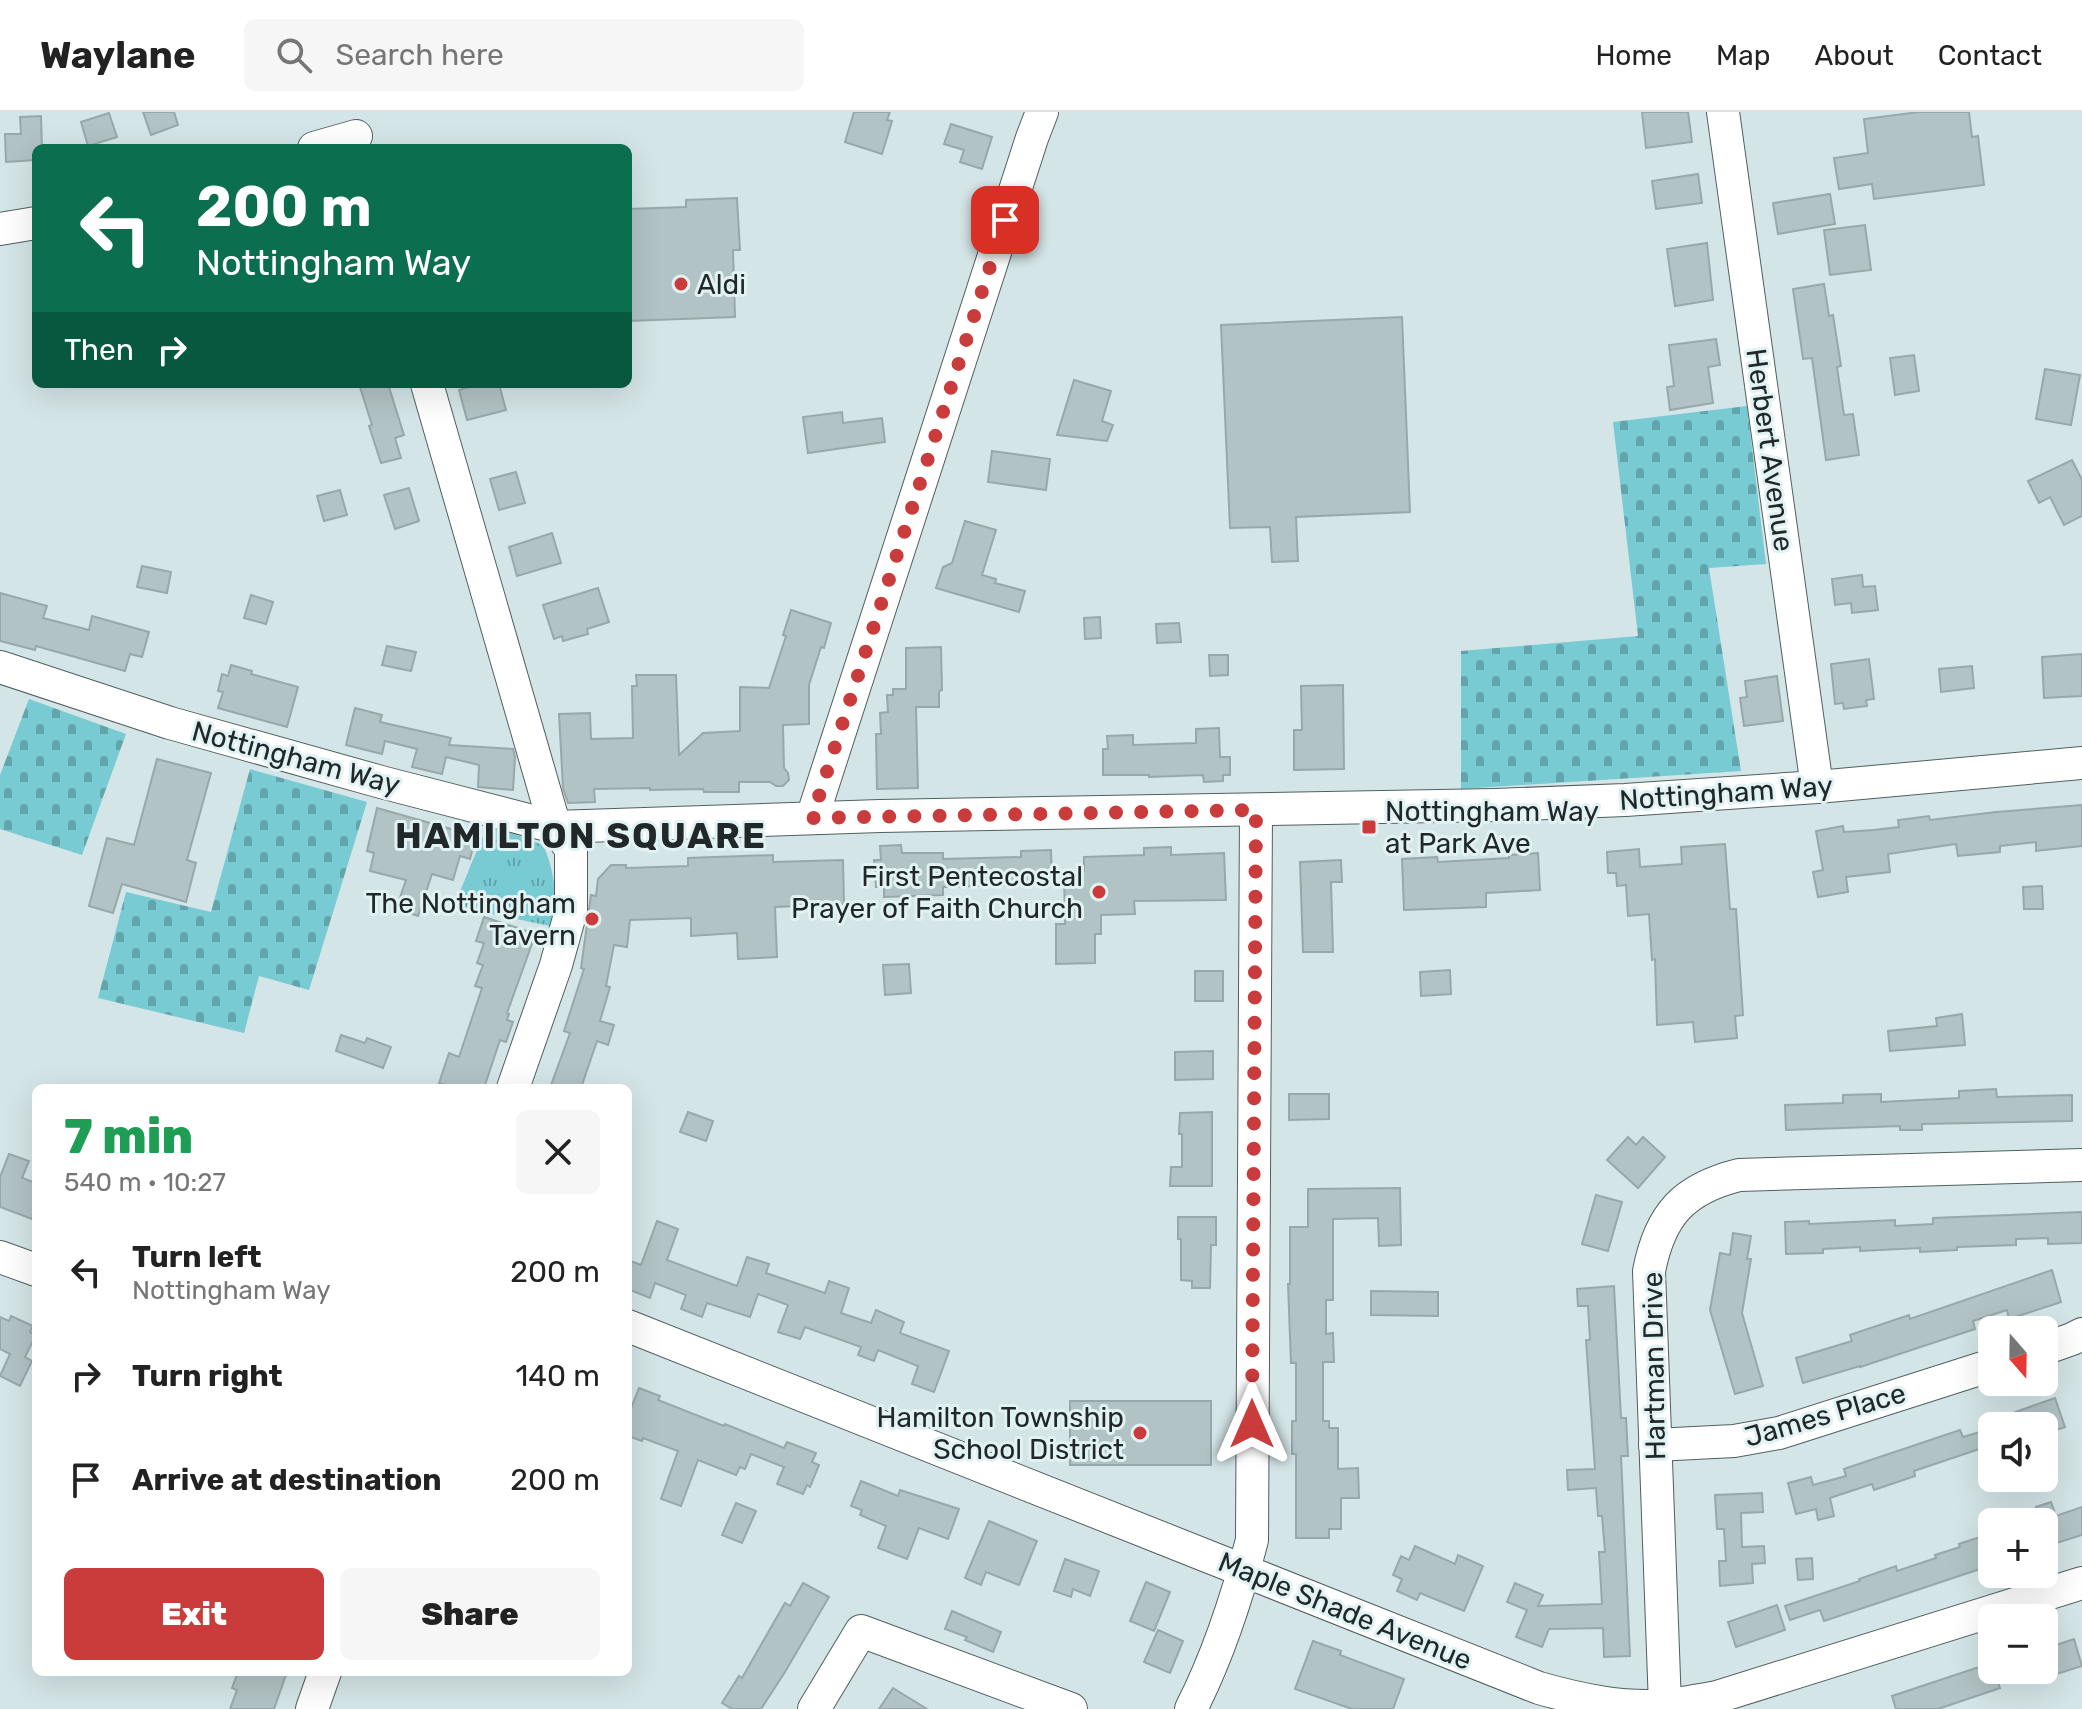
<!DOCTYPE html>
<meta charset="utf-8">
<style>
body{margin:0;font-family:Rubik,sans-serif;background:#f6f6f6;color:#222;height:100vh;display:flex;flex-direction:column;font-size:30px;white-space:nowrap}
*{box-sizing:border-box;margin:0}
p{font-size:26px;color:#767676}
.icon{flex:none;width:44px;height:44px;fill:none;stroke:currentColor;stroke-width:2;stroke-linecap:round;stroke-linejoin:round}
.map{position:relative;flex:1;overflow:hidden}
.panel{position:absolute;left:32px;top:972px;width:600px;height:592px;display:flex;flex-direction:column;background:#fff;border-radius:12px;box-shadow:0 8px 32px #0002}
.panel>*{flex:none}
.top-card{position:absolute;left:32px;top:32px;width:600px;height:244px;border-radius:12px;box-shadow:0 8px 32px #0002;background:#0b6e4f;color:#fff;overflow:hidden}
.needle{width:52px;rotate:160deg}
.buttons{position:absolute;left:1978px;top:1204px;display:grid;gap:16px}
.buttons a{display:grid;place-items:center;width:80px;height:80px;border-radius:12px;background:#fff;box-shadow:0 8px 32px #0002;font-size:40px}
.pin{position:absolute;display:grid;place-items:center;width:68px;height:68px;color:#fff;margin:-34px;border-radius:16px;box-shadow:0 4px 12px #0006}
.me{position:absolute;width:88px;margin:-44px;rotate:0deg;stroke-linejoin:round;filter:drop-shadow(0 0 6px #0008)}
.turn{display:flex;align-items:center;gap:28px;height:168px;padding:0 32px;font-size:36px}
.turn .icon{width:104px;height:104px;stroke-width:2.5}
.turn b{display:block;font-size:56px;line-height:68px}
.then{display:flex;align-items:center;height:76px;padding:0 32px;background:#0003;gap:16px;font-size:30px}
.round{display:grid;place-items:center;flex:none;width:84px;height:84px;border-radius:12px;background:#f6f6f6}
.headline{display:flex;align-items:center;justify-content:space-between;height:136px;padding:0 32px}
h1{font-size:48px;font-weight:800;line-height:60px;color:#1e9e55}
.cta{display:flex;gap:16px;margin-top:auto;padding:16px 32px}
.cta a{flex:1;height:92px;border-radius:12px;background:#ca3b3c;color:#fff;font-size:32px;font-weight:800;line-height:92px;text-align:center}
.cta a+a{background:#f6f6f6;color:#222}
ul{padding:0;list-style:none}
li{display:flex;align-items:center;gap:24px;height:104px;padding:0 32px}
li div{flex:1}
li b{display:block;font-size:30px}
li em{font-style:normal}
header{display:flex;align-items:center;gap:48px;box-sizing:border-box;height:112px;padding:0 40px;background:#fff;border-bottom:2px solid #e0e0e0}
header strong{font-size:38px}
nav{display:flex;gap:44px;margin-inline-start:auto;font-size:28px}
.search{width:560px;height:72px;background:#f6f6f6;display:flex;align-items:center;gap:20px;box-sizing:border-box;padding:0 28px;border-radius:12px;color:#767676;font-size:30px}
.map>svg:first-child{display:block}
.grass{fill:url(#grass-tufts)}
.cemetery{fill:url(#cemetery-stones)}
.building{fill:#b2c3c5;stroke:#98a8aa;stroke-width:2}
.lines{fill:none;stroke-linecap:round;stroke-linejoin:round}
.minor-casing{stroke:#515f61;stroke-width:34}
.minor{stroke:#fff;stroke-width:32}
.route{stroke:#ca3b3c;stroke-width:14;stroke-dasharray:0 25.2}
.poi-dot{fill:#ca3b3c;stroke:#e1f2f4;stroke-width:3}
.labels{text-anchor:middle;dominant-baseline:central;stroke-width:6;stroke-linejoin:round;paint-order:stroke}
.poi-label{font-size:28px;fill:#222829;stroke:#e1f2f4;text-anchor:end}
.street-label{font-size:28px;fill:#222829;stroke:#e1f2f4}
.district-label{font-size:36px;font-weight:bold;letter-spacing:2px;fill:#222829;stroke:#e1f2f4}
</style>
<header>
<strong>Waylane</strong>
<div class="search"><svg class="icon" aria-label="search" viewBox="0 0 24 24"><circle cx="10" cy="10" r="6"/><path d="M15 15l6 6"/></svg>Search here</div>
<nav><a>Home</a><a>Map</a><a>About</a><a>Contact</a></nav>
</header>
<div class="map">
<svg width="2082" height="1597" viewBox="0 0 2082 1597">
<defs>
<pattern id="grass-tufts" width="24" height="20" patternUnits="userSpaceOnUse" patternTransform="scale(2)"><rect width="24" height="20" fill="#78cad3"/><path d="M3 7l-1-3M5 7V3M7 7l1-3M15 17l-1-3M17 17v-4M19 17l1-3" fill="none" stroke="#62a4ab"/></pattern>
<pattern id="cemetery-stones" width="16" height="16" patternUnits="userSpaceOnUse" patternTransform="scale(2)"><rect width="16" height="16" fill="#78cad3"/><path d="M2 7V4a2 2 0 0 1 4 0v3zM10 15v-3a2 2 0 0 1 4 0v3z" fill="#62a4ab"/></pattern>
</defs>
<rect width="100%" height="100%" fill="#d4e5e7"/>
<path class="grass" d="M487 714 517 723 543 733C555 758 557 788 555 815L454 794Z"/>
<g class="cemetery">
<polygon points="1747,294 1766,452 1709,456 1741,659 1461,677 1461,539 1638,524 1613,310"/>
<polygon points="29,587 126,622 82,743 0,717 0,663"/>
<polygon points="250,657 367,690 309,878 259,864 244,921 98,886 126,780 211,800"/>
</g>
<g class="building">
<polygon points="143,0 174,0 178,13 151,23"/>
<polygon points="854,0 890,0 887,8 892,9 882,42 845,30"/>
<polygon points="1642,0 1688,0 1692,30 1646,36"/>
<polygon points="1919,0 1969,0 1972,25 1978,24 1984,73 1874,87 1872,72 1839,77 1834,46 1868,41 1864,7"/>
<polygon points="109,1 117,25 88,34 81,10"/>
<polygon points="41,4 42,36 36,36 36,48 6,50 5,22 21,22 20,5"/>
<polygon points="951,12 992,25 982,57 960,50 964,38 944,32"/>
<polygon points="1698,62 1702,91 1656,97 1652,69"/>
<polygon points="1830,82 1835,112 1778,122 1773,91"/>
<polygon points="737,86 740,138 733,138 735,205 628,209 628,97 686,95 686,88"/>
<polygon points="1865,113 1871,158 1830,163 1824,118"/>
<polygon points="1707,131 1713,188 1675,194 1667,137"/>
<polygon points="1824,172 1829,204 1833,203 1841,254 1837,255 1844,303 1853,302 1859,343 1826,348 1812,246 1803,247 1793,177"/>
<polygon points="1402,205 1410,400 1296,405 1298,449 1272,450 1270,415 1230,416 1221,213"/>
<polygon points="1716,227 1720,253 1708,255 1713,291 1670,298 1667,275 1674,274 1669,233"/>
<polygon points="1914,243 1919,279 1895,283 1890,246"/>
<polygon points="2045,257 2080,263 2071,313 2036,307"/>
<polygon points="1074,268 1111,279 1102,309 1113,313 1107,329 1057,323"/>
<polygon points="359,272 388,272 404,323 395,326 401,346 381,351 369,314 372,313"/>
<polygon points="480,272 499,272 506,298 467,308 459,278"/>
<polygon points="842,300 843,311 882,306 885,330 808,341 803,305"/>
<polygon points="992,339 1050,347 1046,378 988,370"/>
<polygon points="2072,348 2082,368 2082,404 2064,413 2050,385 2039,391 2028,369"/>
<polygon points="516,360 525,391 499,398 490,367"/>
<polygon points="409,376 419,409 395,417 384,383"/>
<polygon points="340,378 347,403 324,409 317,384"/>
<polygon points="965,409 996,418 982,463 996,467 995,471 1025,479 1019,500 936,476 943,455 952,451"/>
<polygon points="552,421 561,451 517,464 509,435"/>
<polygon points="142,454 171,460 167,481 137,475"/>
<polygon points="1862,463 1863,475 1875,474 1878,498 1852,501 1851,491 1835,493 1832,467"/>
<polygon points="598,476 609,510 587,517 588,522 563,529 562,524 554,527 543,493"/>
<polygon points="0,481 47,494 43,506 89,518 92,504 149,520 142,545 130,542 125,559 36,534 35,538 0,529"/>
<polygon points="251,483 273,490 266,512 244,506"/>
<polygon points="791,498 831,511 824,536 821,535 809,573 809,612 783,613 784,656 788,661 789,668 783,674 776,674 770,670 739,670 739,680 704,680 703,677 650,678 650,676 594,677 595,690 568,691 563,676 559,602 590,601 591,627 633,626 632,574 637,574 636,563 676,563 679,643 703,621 740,619 740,575 769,576 786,524 783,523"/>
<polygon points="1100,505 1101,526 1085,527 1084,506"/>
<polygon points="1179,511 1181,530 1157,531 1156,512"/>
<polygon points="387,534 416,540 411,559 382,553"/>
<polygon points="941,535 942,578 939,579 939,595 916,595 918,676 877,677 876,622 881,622 880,601 888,600 887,583 893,583 893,577 906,577 906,536"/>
<polygon points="2082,542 2082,584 2044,586 2042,545"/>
<polygon points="1209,543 1228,543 1228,563 1210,564"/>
<polygon points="1869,547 1874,587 1866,588 1867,594 1844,597 1843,591 1835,592 1831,552"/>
<polygon points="231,553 252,559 251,562 298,575 287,615 218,596 223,580 218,579 222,562 228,564"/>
<polygon points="1972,554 1974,576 1941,580 1939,557"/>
<polygon points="1777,564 1783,609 1744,614 1740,586 1747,585 1745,569"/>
<polygon points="1343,573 1344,657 1294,658 1294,618 1302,618 1301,574"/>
<polygon points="355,596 382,603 380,610 451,626 449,633 513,637 515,645 513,678 478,675 479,653 446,645 442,662 412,655 417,637 385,629 382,642 346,633"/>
<polygon points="1219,616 1220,645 1230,645 1230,663 1223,663 1223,669 1204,670 1203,663 1149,665 1149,663 1103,663 1103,637 1108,637 1107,624 1133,623 1133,633 1196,631 1196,617"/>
<polygon points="157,647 211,661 187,748 196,751 186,790 122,772 113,801 89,794 107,726 134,733"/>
<polygon points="2082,693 2082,734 2036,739 2036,730 2000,734 2000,740 1958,744 1956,732 1888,742 1890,760 1846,765 1848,780 1818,785 1813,760 1823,758 1816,719 1843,714 1844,720 1873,718 1899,715 1898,708 1929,704 1930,708 1996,700"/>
<polygon points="377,696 476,724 470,747 460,744 453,768 432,762 418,804 396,797 406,768 370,759 374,741 367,739"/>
<polygon points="1725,732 1730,797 1736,797 1743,903 1735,904 1737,926 1695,930 1693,910 1657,913 1655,847 1652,848 1649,802 1628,804 1626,773 1617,774 1616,761 1608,761 1607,740 1639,737 1640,755 1682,752 1681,735"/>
<polygon points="901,733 902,741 943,741 943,747 1021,745 1021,739 1051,738 1052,772 943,775 943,783 884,785 884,775 876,775 874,748 881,748 880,734"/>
<polygon points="1171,735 1171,743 1224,741 1226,788 1134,789 1135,802 1101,803 1101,822 1095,822 1095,851 1056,852 1056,812 1065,812 1064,759 1084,759 1084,745 1144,743 1144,736"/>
<polygon points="1538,741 1540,778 1486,781 1486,795 1404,798 1402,747 1437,745 1438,750 1509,746 1509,743"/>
<polygon points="773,743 773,750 843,748 844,792 775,795 777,845 738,847 737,821 691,824 691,806 630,808 627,835 614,833 606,874 610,875 600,909 614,913 608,933 597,929 581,976 550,976 570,921 564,919 584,857 581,856 591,783 596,784 598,767 611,753 626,753 626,756 688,754 688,746"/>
<polygon points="1341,748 1342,770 1331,770 1333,840 1303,840 1300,750"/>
<polygon points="2042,774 2043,797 2024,797 2023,775"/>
<polygon points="484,805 530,820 527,828 533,829 507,901 509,902 507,908 513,910 506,930 500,928 484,976 455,976 439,971 449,941 459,945 482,876 475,874 483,853 477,851 484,831 476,829"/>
<polygon points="909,852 911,881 885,883 883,853"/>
<polygon points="1450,858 1451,882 1421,884 1420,860"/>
<rect x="1195" y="859" width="28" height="30"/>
<polygon points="1962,902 1965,933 1890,939 1888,919 1937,914 1936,906"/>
<polygon points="341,923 365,931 367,926 391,935 383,956 336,939"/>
<polygon points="1213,939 1213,967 1175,968 1175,940"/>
<polygon points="1996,977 1997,985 2072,983 2072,1009 1922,1012 1922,1018 1900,1018 1900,1014 1786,1018 1785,993 1843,991 1843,983 1881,982 1881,990 1959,986 1959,979"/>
<polygon points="1289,982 1329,982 1329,1007 1289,1008"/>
<polygon points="688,1000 713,1009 706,1029 680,1020"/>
<polygon points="1212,1000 1212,1074 1170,1074 1171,1055 1182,1055 1182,1022 1179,1022 1180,1001"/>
<polygon points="1628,1025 1636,1033 1643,1025 1665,1045 1638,1076 1607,1048"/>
<polygon points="9,1042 29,1049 22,1066 36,1071 36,1096 32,1107 0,1095 0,1065"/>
<polygon points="1400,1076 1401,1133 1379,1134 1378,1106 1333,1107 1333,1188 1326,1188 1326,1222 1333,1221 1334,1250 1323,1250 1323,1309 1329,1309 1329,1316 1338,1316 1338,1357 1358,1356 1359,1386 1341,1386 1341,1417 1329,1417 1329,1426 1296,1426 1296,1342 1292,1342 1292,1309 1296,1309 1296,1251 1291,1251 1288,1172 1290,1172 1290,1115 1308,1115 1308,1077"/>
<polygon points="1596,1083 1622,1090 1608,1139 1582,1132"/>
<polygon points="2082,1100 2082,1131 2048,1132 2048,1126 2016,1127 2016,1133 1957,1135 1957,1138 1920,1140 1920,1136 1860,1139 1860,1135 1823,1137 1823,1141 1786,1142 1785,1110 1809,1109 1809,1112 1895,1108 1895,1114 1933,1112 1933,1106"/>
<polygon points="1178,1105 1216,1105 1216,1133 1211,1133 1210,1176 1192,1176 1192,1169 1181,1168 1181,1127 1178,1127"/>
<polygon points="657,1109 678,1117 667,1148 737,1174 747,1145 769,1152 766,1161 825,1181 829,1169 849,1176 841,1201 871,1211 876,1198 904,1210 900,1221 949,1239 934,1280 912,1272 918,1254 878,1238 874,1249 858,1243 861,1235 805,1215 800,1227 778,1220 788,1193 758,1182 750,1205 707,1191 702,1205 681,1197 686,1183 655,1171 650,1186 628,1177 628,1148 641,1153"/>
<polygon points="1733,1121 1751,1124 1747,1147 1751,1147 1742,1201 1763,1274 1735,1282 1710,1198 1720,1141 1730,1143"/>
<polygon points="2052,1158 2061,1190 2009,1207 2007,1198 1973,1209 1975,1217 1860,1255 1860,1254 1803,1271 1796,1246 1852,1229 1850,1223 1909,1203 1910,1207"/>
<polygon points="1614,1174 1621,1306 1626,1306 1628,1344 1621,1344 1630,1544 1604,1545 1603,1516 1549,1517 1542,1535 1516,1525 1527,1498 1507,1490 1515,1471 1543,1483 1538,1494 1602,1492 1599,1440 1605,1440 1602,1404 1598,1404 1596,1376 1568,1378 1567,1358 1595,1357 1586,1228 1590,1228 1588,1194 1578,1194 1577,1177"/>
<polygon points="1371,1179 1438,1180 1438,1204 1371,1203"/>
<polygon points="11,1204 33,1214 30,1220 36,1223 25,1245 32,1249 20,1274 0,1264 10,1242 0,1237 0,1205 9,1209"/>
<polygon points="639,1276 660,1284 658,1288 724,1314 725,1312 784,1336 787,1330 816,1341 812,1350 819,1353 810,1375 807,1373 803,1382 777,1372 784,1355 751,1342 745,1357 740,1355 736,1363 698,1348 681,1394 661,1387 678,1339 643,1326 642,1329 628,1324 628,1304"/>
<polygon points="2055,1286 2065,1315 2044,1322 2044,1314 2020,1314 2015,1300"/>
<rect x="1070" y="1289" width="141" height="64"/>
<polygon points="1960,1318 1963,1325 1983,1319 1988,1334 1914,1359 1915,1364 1874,1378 1872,1372 1830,1386 1834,1404 1818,1408 1816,1397 1796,1402 1788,1371 1811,1365 1813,1373 1846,1364 1844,1357"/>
<polygon points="861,1369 898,1384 900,1378 959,1397 948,1427 919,1416 907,1447 878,1436 886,1414 860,1403 862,1398 851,1394"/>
<polygon points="1762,1381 1763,1400 1741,1401 1742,1435 1764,1434 1765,1451 1752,1452 1753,1471 1720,1474 1719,1449 1726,1449 1724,1417 1717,1417 1715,1383"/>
<polygon points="2051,1390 2056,1404 2082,1395 2082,1423 2044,1435 2044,1410 2041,1410 2036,1395"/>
<polygon points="736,1391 756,1399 742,1431 722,1423"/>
<polygon points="989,1409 1037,1429 1019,1473 986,1460 981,1473 965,1466"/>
<polygon points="1983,1424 1992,1453 1824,1509 1820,1498 1790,1508 1785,1494 1860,1469 1859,1467 1896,1454 1897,1459 1936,1446 1935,1443 1960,1435 1959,1432"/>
<polygon points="1415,1434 1455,1452 1458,1443 1483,1454 1464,1499 1420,1481 1417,1488 1397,1479 1402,1467 1393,1463 1401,1444 1409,1448"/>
<polygon points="1812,1446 1813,1467 1798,1468 1796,1447"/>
<polygon points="1065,1447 1099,1459 1090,1484 1073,1477 1071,1485 1054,1479"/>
<polygon points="1146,1470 1170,1480 1154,1519 1130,1509"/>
<polygon points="803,1471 829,1485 785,1560 761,1597 732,1597 722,1591 739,1564 742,1566 785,1491 790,1494"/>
<polygon points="1777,1493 1785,1518 1736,1535 1728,1510"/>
<polygon points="952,1499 1001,1520 993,1540 965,1528 967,1525 945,1517"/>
<polygon points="1158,1518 1183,1529 1170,1561 1144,1550"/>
<polygon points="2074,1527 2082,1554 2044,1566 2044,1537"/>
<polygon points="1313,1529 1341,1539 1340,1543 1404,1567 1393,1597 1352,1597 1295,1577"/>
<polygon points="1991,1551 1992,1558 1994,1558 2000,1576 1938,1597 1896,1597 1892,1584"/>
<polygon points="238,1560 287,1560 274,1597 230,1597 237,1578 232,1576"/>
<polygon points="893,1576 927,1597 879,1597"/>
</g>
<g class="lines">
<defs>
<g id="minor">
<polyline points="1723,0 1817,675"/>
<polyline points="314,36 356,24"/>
<polyline points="0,117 36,111"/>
<polyline points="427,272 555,715 571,737 571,799 556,853 513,976"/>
<polyline points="0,555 170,611 381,670 555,715 880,704 1495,693 1625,688 1817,675 2082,651"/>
<polyline points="812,706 1032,26 1042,0"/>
<polyline points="0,1145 36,1158"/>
<path d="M628 1214 1539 1576C1581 1588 1624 1597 1668 1593 1685 1591 1701 1588 1717 1585L2082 1471"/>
<polyline points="2044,1237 2072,1227 2082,1222"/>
<polyline points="1655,1333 1734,1329 1779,1321 1992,1253"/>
<path d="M1665 1593 1649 1159C1660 1103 1683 1077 1739 1063L2082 1053"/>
<polyline points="312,1597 325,1560"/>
<polyline points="814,1597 861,1519 1071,1597"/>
<path d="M1191 1597C1218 1544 1237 1486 1252 1428L1256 698"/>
</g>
</defs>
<use href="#minor" class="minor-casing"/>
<use href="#minor" class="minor"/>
</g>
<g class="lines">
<polyline class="route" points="1005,108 812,706 1256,698 1252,1312"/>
</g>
<g class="poi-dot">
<circle cx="681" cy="172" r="8"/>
<rect x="1361" y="707" width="16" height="16" rx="4"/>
<circle cx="1099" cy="780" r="8"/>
<circle cx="592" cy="807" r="8"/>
<circle cx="1140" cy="1321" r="8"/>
</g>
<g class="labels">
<g class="poi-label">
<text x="697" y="172" text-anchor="start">Aldi</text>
<text x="1385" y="699" text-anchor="start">Nottingham Way<tspan x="1385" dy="32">at Park Ave</tspan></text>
<text x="1083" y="764">First Pentecostal<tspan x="1083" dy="32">Prayer of Faith Church</tspan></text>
<text x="576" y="791">The Nottingham<tspan x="576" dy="32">Tavern</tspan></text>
<text x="1124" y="1305">Hamilton Township<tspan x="1124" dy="32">School District</tspan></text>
</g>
<g class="street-label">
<text transform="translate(1770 338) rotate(82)">Herbert Avenue</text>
<text transform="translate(296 646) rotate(15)">Nottingham Way</text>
<text transform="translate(1726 681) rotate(-4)">Nottingham Way</text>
<text transform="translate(1654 1254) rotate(-91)">Hartman Drive</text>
<text transform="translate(1825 1303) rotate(-16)">James Place</text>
<text transform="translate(1345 1499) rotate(22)">Maple Shade Avenue</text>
</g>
<g class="district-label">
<text x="581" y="723">HAMILTON SQUARE</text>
</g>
</g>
</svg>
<div class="buttons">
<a><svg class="needle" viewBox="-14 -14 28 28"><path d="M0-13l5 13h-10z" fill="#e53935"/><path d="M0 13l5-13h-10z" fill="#767676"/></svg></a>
<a><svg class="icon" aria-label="sound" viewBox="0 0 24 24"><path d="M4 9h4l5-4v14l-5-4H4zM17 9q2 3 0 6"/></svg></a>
<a>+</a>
<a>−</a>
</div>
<div class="pin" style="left:1005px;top:108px;background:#d93025"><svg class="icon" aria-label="arrive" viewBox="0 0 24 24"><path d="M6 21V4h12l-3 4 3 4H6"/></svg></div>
<svg class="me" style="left:1252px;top:1312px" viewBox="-20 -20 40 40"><path d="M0-17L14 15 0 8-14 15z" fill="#ca3b3c" stroke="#fff" stroke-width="4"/></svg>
<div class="top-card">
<div class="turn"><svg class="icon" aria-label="left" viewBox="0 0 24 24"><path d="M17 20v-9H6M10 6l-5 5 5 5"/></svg><div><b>200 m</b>Nottingham Way</div></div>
<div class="then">Then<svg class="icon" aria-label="right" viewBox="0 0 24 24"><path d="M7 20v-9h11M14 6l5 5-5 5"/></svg></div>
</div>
<section class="panel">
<div class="headline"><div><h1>7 min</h1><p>540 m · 10:27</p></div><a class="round"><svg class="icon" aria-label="close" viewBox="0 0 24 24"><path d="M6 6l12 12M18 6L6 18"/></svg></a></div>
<ul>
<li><svg class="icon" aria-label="left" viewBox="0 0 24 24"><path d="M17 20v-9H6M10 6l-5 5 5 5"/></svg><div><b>Turn left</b><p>Nottingham Way</p></div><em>200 m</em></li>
<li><svg class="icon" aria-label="right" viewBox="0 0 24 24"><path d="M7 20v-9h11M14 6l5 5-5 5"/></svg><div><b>Turn right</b></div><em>140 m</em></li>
<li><svg class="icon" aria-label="arrive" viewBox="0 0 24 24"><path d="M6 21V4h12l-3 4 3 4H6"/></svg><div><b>Arrive at destination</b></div><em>200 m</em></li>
</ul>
<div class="cta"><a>Exit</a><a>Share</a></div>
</section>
</div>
